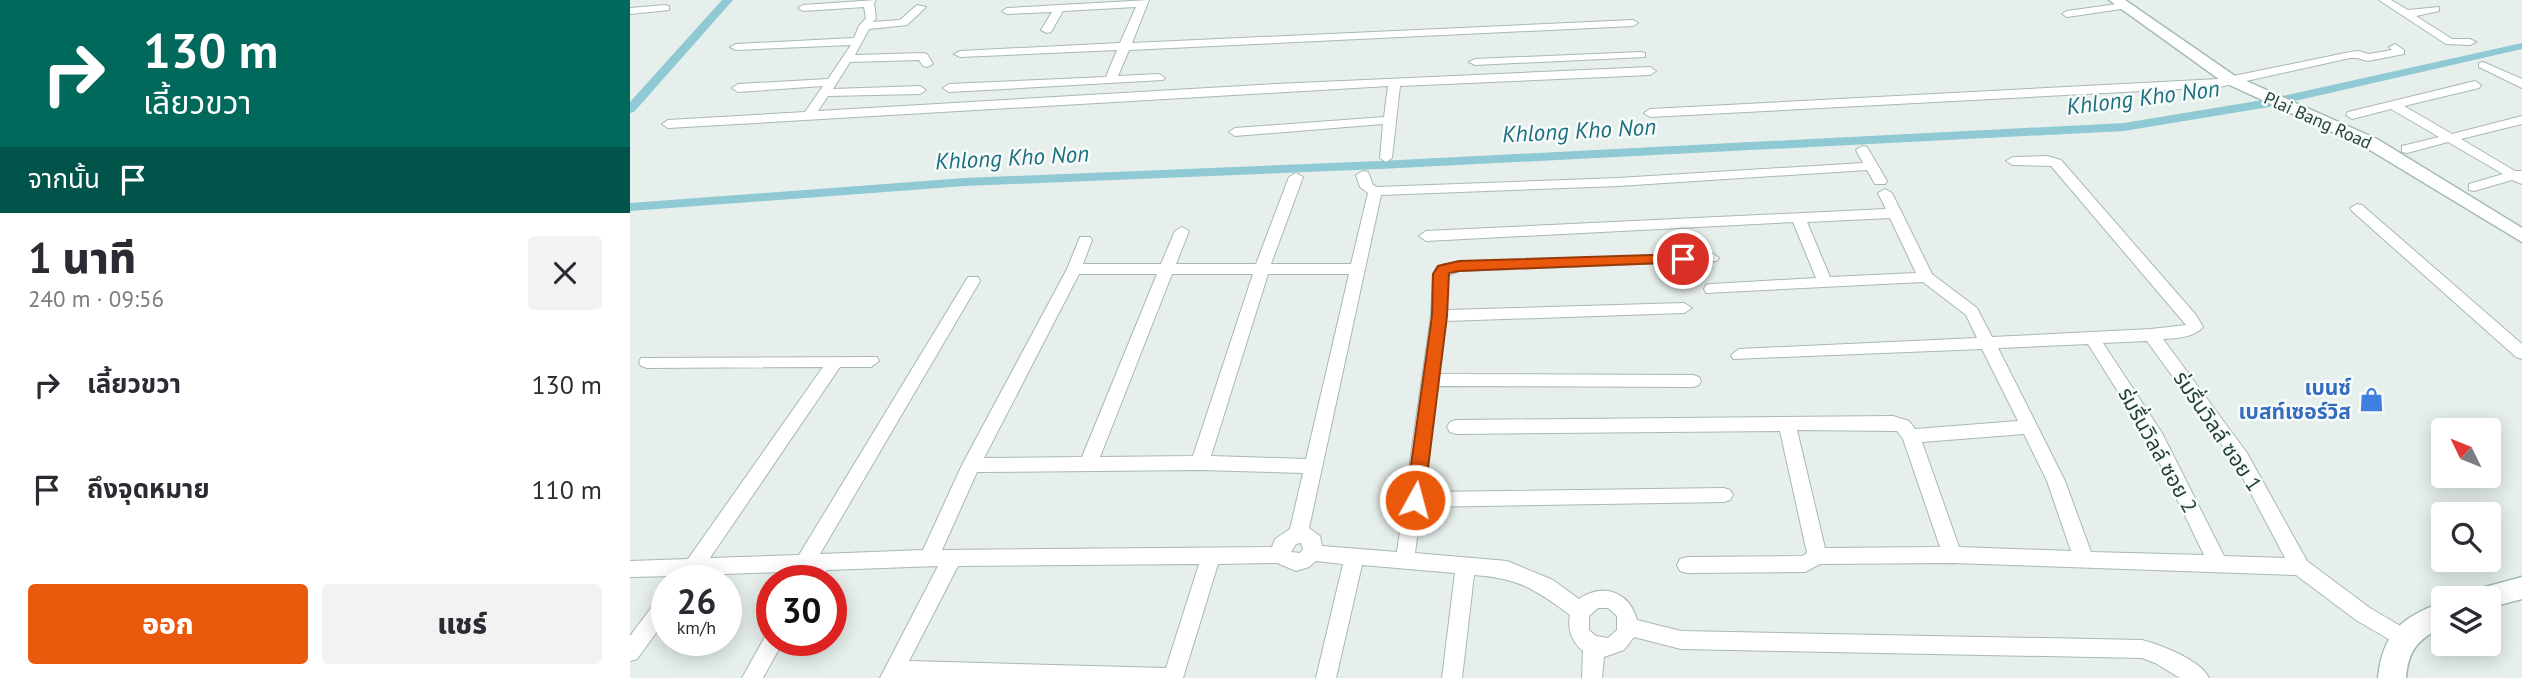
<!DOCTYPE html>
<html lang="th">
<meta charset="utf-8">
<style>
body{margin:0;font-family:"PT Sans","Noto Sans Thai",sans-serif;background:#f2f2f3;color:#2b2b33;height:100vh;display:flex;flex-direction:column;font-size:26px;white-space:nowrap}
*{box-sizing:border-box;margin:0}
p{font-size:23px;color:#7c7c81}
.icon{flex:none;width:38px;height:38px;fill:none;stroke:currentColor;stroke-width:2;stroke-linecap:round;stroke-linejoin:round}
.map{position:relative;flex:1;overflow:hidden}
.details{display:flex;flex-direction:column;background:#fff;width:630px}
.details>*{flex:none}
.top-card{background:#00695c;color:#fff;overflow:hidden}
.needle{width:46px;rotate:313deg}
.tools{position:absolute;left:1801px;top:418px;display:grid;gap:14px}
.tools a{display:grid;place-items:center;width:70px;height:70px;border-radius:7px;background:#fff;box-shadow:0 4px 18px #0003;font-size:35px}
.speed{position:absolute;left:21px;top:565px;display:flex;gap:14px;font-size:35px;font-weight:700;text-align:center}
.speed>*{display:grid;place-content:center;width:91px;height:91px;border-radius:50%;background:#fff;box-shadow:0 4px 18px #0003;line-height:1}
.speed small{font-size:18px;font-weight:400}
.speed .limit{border:10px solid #d22;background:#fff;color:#111}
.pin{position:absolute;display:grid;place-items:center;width:60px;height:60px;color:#fff;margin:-30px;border:4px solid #fff;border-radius:50%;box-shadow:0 2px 7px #0007}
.me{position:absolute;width:77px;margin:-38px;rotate:7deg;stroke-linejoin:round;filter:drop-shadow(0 0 5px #0008)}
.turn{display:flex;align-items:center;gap:24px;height:147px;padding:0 28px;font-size:32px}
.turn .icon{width:91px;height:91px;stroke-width:2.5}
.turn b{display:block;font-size:49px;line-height:60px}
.then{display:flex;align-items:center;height:66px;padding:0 28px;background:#0003;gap:14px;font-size:26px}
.round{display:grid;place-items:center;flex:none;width:74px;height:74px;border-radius:7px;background:#f2f2f3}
.summary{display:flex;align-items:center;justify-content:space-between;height:119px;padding:0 28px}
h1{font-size:42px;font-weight:800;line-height:52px}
.action{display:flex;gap:14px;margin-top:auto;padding:14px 28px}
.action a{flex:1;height:80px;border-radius:7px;background:#ea580c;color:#fff;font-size:28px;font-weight:800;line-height:80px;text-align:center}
.action a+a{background:#f2f2f3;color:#2b2b33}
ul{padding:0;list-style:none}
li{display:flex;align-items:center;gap:21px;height:105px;padding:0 28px}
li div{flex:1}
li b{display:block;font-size:26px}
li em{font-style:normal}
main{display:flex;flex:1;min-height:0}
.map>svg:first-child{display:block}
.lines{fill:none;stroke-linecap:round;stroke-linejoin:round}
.canal{fill:#8ec9d4;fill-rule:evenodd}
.street-casing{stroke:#a8b8b2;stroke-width:2}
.secondary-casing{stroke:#a4bbb3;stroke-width:3}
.street{fill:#fff;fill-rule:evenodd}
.secondary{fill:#fff;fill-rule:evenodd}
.route{fill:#ea580c;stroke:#983908;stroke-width:2}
.labels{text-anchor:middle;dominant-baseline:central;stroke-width:5;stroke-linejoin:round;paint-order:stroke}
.far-street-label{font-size:18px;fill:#24423a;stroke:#f7fbf9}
.shop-label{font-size:21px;font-weight:bold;fill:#366cbe;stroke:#f7fbf9;text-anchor:end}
.street-label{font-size:21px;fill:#24423a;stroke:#f7fbf9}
.water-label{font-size:23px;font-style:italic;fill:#1c6f80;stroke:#f7fbf9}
</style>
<main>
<section class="details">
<div class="top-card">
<div class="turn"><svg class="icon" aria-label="right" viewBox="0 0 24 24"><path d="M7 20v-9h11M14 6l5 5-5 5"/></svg><div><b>130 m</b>เลี้ยวขวา</div></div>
<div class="then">จากนั้น<svg class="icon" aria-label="arrive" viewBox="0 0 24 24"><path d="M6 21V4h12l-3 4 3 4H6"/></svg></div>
</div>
<div class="summary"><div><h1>1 นาที</h1><p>240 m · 09:56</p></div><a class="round"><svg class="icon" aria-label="close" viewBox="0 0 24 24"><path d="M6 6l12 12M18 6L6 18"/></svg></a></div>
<ul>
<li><svg class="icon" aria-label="right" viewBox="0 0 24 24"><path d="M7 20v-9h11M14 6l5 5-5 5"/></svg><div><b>เลี้ยวขวา</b></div><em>130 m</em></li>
<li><svg class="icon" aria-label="arrive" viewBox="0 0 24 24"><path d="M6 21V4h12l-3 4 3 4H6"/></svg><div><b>ถึงจุดหมาย</b></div><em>110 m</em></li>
</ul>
<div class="action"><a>ออก</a><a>แชร์</a></div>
</section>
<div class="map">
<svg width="1892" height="678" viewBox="0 0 1892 678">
<rect width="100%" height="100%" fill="#e6efeb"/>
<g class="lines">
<g class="canal">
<polygon points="92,0 103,0 4,112 0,113 0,102"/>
<polygon points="1892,43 1892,49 1639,107 1494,131 750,169 335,186 0,211 0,203 335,178 750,161 1494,123 1639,99"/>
</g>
<defs>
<g id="street">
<polygon points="246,0 244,3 246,18 243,22 270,20 287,5 296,7 277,25 239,29 225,55 293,53 297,54 303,64 297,67 293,66 289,60 220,62 203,89 290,86 296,90 290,94 198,96 188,111 646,84 1020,67 1026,71 1020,75 770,86 762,158 756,162 750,158 753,124 605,136 599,132 605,128 754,117 758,86 38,128 32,124 38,120 175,112 193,86 108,92 102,88 108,84 198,79 221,45 106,50 100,47 106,44 224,38 229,26 236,18 234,7 173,11 168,8 173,5"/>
<polygon points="519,0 502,43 1003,20 1008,23 1003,26 499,50 488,76 529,74 535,78 533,80 319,92 313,88 319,84 476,77 487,50 330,57 324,54 330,51 490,43 506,7 433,11 421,32 417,33 411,30 422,12 377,14 372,11 377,8"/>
<polygon points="1749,0 1761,0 1778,10 1809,7 1809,11 1786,16 1822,39 1840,39 1846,42 1840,45 1816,44"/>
<polygon points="1494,3 1498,4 1498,8 1437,17 1432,14 1437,11"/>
<polygon points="35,5 39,6 39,10 0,14 0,8"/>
<polygon points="1765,44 1774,50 1774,54 1738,61 1727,58 1720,58 1589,87 1020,117 1014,113 1020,109 1589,79 1720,52 1728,51 1739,54 1762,50 1759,47"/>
<polygon points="1011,52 1015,53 1015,57 845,65 839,62 845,59"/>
<polygon points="1853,62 1892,79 1892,88 1849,67 1849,63"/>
<polygon points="1845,81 1851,85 1849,88 1774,106 1822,134 1892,116 1892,124 1831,139 1885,171 1892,171 1892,184 1882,180 1844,191 1839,190 1839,184 1873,174 1818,142 1777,153 1772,152 1772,146 1809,137 1761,109 1722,119 1716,115 1718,112"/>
<path d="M1232 146 1237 147 1257 181 1255 184H1245L1237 170 988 186 751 195 679 528 690 536 692 546 767 552 801 316 803 274 814 264 1082 253 1089 258 1087 261 829 271 817 276V310L1054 303 1062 308 1054 313 816 321 809 374 1063 375 1069 377 1071 381 1069 385 1063 387 807 386 793 492 1094 488 1100 490 1103 495 1100 500 1094 502 791 507 785 553 877 561 923 580 949 599C973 582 1000 592 1007 620L1051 631 1512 640C1531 645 1571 660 1579 678H1550L1525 663 1512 658 1051 649 1004 637 994 650 974 657 972 678H952L953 651C942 642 937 629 940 615 905 589 888 578 844 575L832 678H812L825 573 732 565 706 678H686L713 564 686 561 679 567 666 571 647 563 588 564 553 678H250L308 566 197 570 190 581H170L176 571 68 575 64 581H43L46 576 0 577V561L58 559 193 367 17 368 11 366 9 362 11 358 247 357 249 361 241 367H210L80 558 169 555 338 277H348L350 281 190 554 293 550 332 465 437 269 450 237H460L462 240 453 264H531L545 231 552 227 559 231 546 264H626L659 177 666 173 673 177 641 264H721L738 193 730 187 726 175 733 171 738 172 743 185 747 187 988 178 1233 163 1226 150ZM449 274H527L452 457 354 458ZM542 274H623L563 456 470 457ZM638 274H719L676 459 581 456ZM570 470 673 473 660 529 645 539 642 547 312 550 347 472ZM671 543 673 549 670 553 661 552 666 544ZM569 564 536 668 279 661 328 566ZM968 608H978L987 616V630L978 638 966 636 959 630V616Z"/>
<path d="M1417 156 1431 160 1566 315 1573 327C1563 338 1547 338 1533 339L1617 453 1677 561 1740 608 1779 631 1782 638 1779 645 1772 647 1726 620 1666 575 1322 563 1190 564 1175 572 1057 573 1050 571 1047 565 1050 559 1057 557 1172 556 1177 553 1150 431 826 434 820 432 817 427 820 422 826 420 1263 416 1279 421 1285 429 1388 421 1352 349 1103 359 1101 355 1109 349 1347 338 1336 315 1293 282 1076 293 1074 289 1076 285 1081 284 1186 278 1163 222 796 241 789 236 796 231 1256 209 1248 193 1255 189 1262 193 1302 274 1347 308 1362 337 1521 329 1556 325 1421 166 1383 165 1376 161 1383 157ZM1260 218 1286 273 1200 277 1177 222ZM1517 341 1605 463 1655 558 1594 556 1532 433 1473 343ZM1458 344 1519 441 1574 555 1461 552 1435 481 1368 348ZM1167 430 1267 431 1273 439 1310 547 1195 548ZM1394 434 1417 481 1441 551 1329 547 1292 442Z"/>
<polygon points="1727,204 1732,205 1892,344 1892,359 1886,357 1722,211 1720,208"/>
<polygon points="37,593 37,618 7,659 0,661 0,636 30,596"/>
<polygon points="142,632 142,640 154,640 133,678 112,678 137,633"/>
</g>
<g id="secondary">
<polygon points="1479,0 1495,0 1605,76 1747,139 1892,228 1892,242 1735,147 1593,82"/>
<polygon points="1892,577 1892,599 1858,608 1858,598 1840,598 1844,590"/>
<path d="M1813 602V627C1788 639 1778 650 1776 678H1748C1753 632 1772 617 1813 602Z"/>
</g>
</defs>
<use href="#street" class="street-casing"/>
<use href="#secondary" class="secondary-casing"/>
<use href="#street" class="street"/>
<use href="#secondary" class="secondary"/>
</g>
<polygon class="route" points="1053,254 1058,255 1060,259 1058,262 829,271 819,273 817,316 794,500 792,506 785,508 779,506 776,500 802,316 803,274 808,266 829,261"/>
<defs>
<symbol id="shop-bare" viewBox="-9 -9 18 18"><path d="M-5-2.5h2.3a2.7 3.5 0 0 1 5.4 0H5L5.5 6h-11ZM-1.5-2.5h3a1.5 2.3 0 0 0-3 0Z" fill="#3f7fe0" stroke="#f7fbf9" stroke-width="2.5" paint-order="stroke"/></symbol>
</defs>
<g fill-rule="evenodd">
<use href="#shop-bare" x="1724" y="382" width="35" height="35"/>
</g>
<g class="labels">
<g class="far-street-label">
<text transform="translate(1688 120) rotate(24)">Plai Bang Road</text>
</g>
<g class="shop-label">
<text x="1721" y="387">เบนซ์<tspan x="1721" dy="24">เบสท์เซอร์วิส</tspan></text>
</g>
<g class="street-label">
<text transform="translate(1588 431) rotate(56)">ร่มรื่นวิลล์ ซอย 1</text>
<text transform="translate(1528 450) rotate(61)">ร่มรื่นวิลล์ ซอย 2</text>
</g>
<g class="water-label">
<text transform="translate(1513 97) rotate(-7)">Khlong Kho Non</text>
<text transform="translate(949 130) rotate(-3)">Khlong Kho Non</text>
<text transform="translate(382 157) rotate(-3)">Khlong Kho Non</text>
</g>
</g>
</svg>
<div class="tools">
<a><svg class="needle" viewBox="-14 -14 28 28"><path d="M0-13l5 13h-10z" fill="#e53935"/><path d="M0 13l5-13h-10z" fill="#7c7c81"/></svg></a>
<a><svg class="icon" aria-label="search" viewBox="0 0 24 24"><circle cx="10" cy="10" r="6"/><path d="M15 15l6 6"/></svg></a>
<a><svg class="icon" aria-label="layers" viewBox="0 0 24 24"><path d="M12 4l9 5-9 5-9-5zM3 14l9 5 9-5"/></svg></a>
</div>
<div class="speed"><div>26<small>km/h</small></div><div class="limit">30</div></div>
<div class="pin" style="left:1053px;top:259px;background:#d93025"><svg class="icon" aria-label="arrive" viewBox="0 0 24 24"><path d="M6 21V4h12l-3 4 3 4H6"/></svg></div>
<svg class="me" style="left:785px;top:500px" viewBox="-20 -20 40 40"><circle r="17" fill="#ea580c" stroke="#fff" stroke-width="3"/><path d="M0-11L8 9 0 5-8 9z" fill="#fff"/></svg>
</div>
</main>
